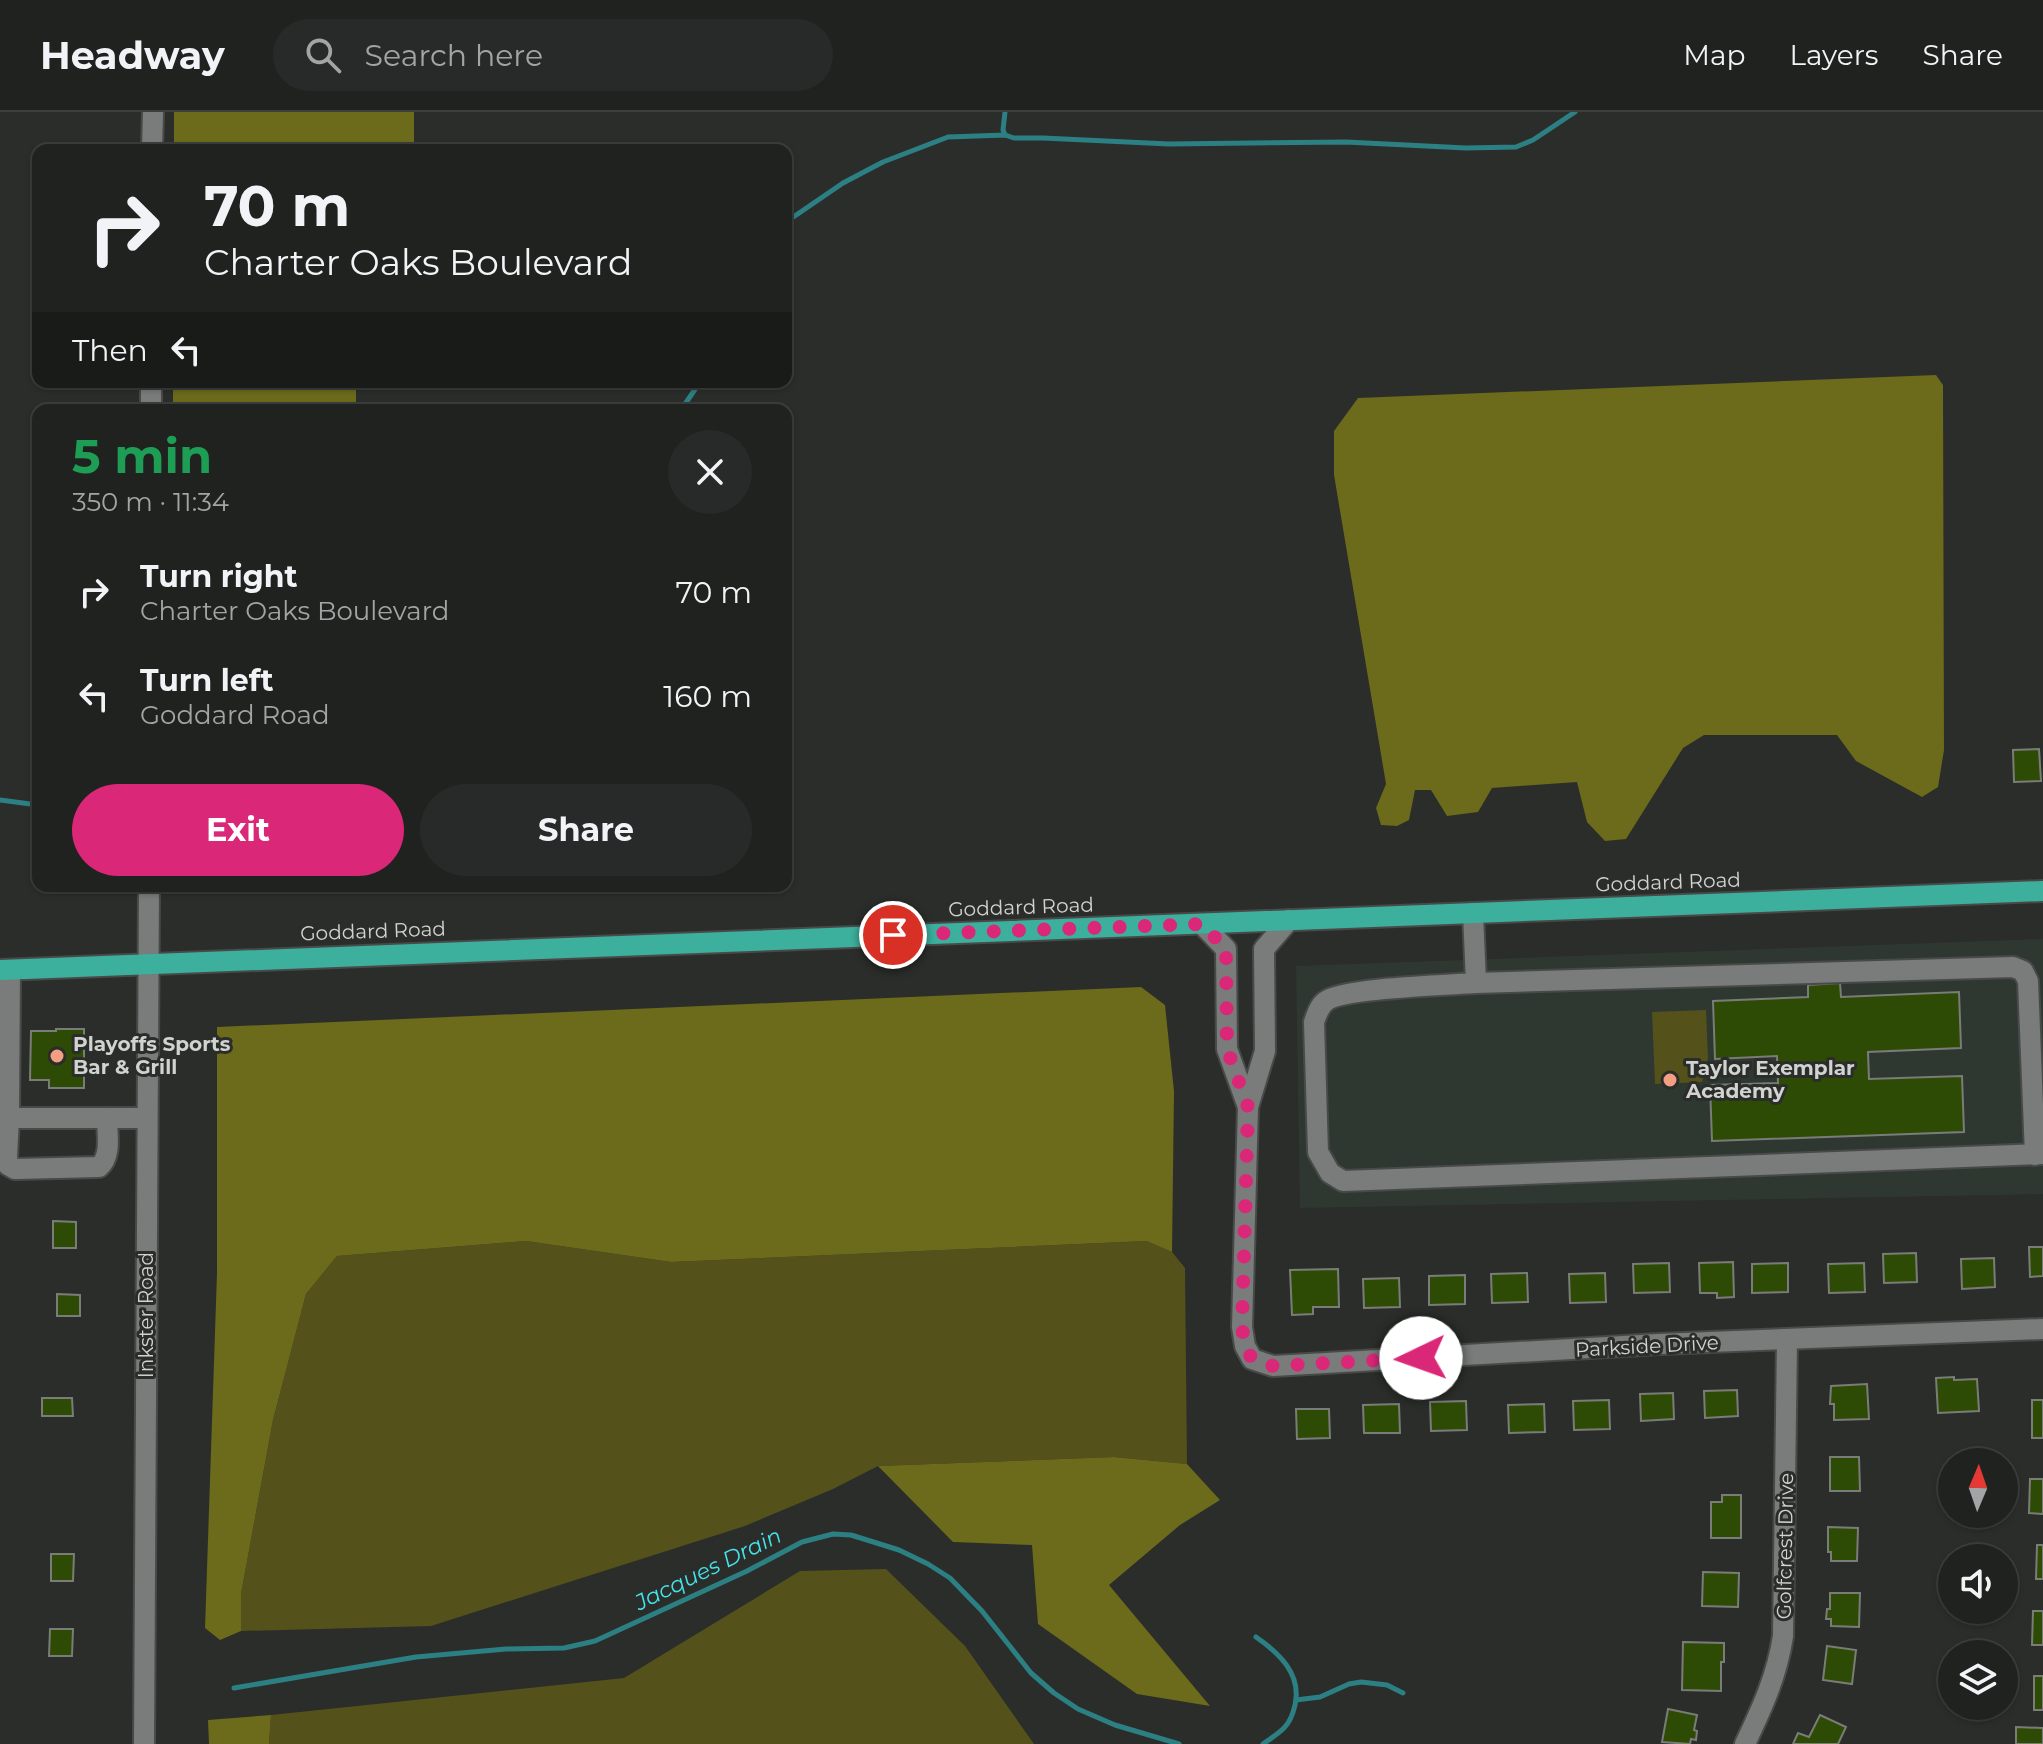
<!DOCTYPE html>
<meta charset="utf-8">
<style>
body{margin:0;font-family:Montserrat,sans-serif;background:#282a29;color:#f1f3f6;height:100vh;display:flex;flex-direction:column;font-size:30px;white-space:nowrap}
*{box-sizing:border-box;margin:0}
p{font-size:26px;color:#a2a4a5}
.icon{flex:none;width:44px;height:44px;fill:none;stroke:currentColor;stroke-width:2;stroke-linecap:round;stroke-linejoin:round}
.map{position:relative;flex:1;overflow:hidden}
.panel{position:absolute;left:32px;top:292px;width:760px;height:488px;display:flex;flex-direction:column;background:#202220;border-radius:16px;box-shadow:0 2px 6px #0004,0 0 0 2px #3d3f3e}
.panel>*{flex:none}
.banner{position:absolute;left:32px;top:32px;width:760px;height:244px;border-radius:16px;box-shadow:0 2px 6px #0004,0 0 0 2px #3d3f3e;background:#202220;color:#f1f3f6;overflow:hidden}
.needle{width:52px;rotate:2deg}
.fabs{position:absolute;left:1938px;top:1336px;display:grid;gap:16px}
.fabs a{display:grid;place-items:center;width:80px;height:80px;border-radius:50%;background:#202220;box-shadow:0 2px 6px #0004,0 0 0 2px #3d3f3e;font-size:40px}
.pin{position:absolute;display:grid;place-items:center;width:68px;height:68px;color:#fff;margin:-34px;border:4px solid #fff;border-radius:50%;box-shadow:0 2px 8px #0007}
.me{position:absolute;width:88px;margin:-44px;rotate:267deg;stroke-linejoin:round;filter:drop-shadow(0 0 6px #0008)}
.turn{display:flex;align-items:center;gap:28px;height:168px;padding:0 40px;font-size:36px}
.turn .icon{width:104px;height:104px;stroke-width:2.5}
.turn b{display:block;font-size:56px;line-height:68px}
.then{display:flex;align-items:center;height:76px;padding:0 40px;background:#0003;gap:16px;font-size:30px}
.round{display:grid;place-items:center;flex:none;width:84px;height:84px;border-radius:42px;background:#282a29}
.overview{display:flex;align-items:center;justify-content:space-between;height:136px;padding:0 40px}
h1{font-size:48px;font-weight:700;line-height:60px;color:#1e9e55}
.action{display:flex;gap:16px;margin-top:auto;padding:16px 40px}
.action a{flex:1;height:92px;border-radius:48px;background:#db2777;color:#fff;font-size:32px;font-weight:700;line-height:92px;text-align:center}
.action a+a{background:#282a29;color:#f1f3f6}
ul{padding:0;list-style:none}
li{display:flex;align-items:center;gap:24px;height:104px;padding:0 40px}
li div{flex:1}
li b{display:block;font-size:30px}
li em{font-style:normal}
header{display:flex;align-items:center;gap:48px;box-sizing:border-box;height:112px;padding:0 40px;background:#202220;border-bottom:2px solid #3d3f3e}
header strong{font-size:38px}
nav{display:flex;gap:44px;margin-inline-start:auto;font-size:28px}
.search{width:560px;height:72px;background:#282a29;display:flex;align-items:center;gap:20px;box-sizing:border-box;padding:0 28px;border-radius:44px;color:#a2a4a5;font-size:30px}
.map>svg:first-child{display:block}
.built{fill:#2f3731}
.green{fill:#54521a}
.forest{fill:#6c6a1b}
.lines{fill:none;stroke-linecap:round;stroke-linejoin:round}
.stream{stroke:#2c8083;stroke-width:5}
.building{fill:#2e4b05;stroke:#7a7c78;stroke-width:2}
.minor-casing{stroke:#474a48;stroke-width:24}
.major-casing{stroke:#474a48;stroke-width:24}
.minor{stroke:#797c7a;stroke-width:20}
.major{stroke:#3cb09d;stroke-width:20}
.route{stroke:#db2777;stroke-width:14;stroke-dasharray:0 25.2}
.poi-dot{fill:#f39f83;stroke:#2a2d2a;stroke-width:3}
.labels{text-anchor:middle;dominant-baseline:central;stroke-width:6;stroke-linejoin:round;paint-order:stroke}
.street-label{font-size:20px;fill:#d1d3d1;stroke:#2a2d2a}
.poi-label{font-size:20px;font-weight:bold;fill:#d1d3d1;stroke:#2a2d2a;text-anchor:start}
.water-label{font-size:22px;font-style:italic;fill:#44e3ea;stroke:#2a2d2a}
</style>
<header>
<strong>Headway</strong>
<div class="search"><svg class="icon" aria-label="search" viewBox="0 0 24 24"><circle cx="10" cy="10" r="6"/><path d="M15 15l6 6"/></svg>Search here</div>
<nav><a>Map</a><a>Layers</a><a>Share</a></nav>
</header>
<div class="map">
<svg width="2043" height="1632" viewBox="0 0 2043 1632">
<rect width="100%" height="100%" fill="#2a2d2a"/>
<polygon class="built" points="2043,827 2043,1082 1300,1096 1296,854"/>
<g class="green">
<polygon points="1706,898 1708,946 1702,970 1655,972 1652,900"/>
<polygon points="526,1129 671,1150 1148,1129 1172,1140 1185,1156 1187,1352 1114,1345 878,1354 833,1377 745,1414 431,1514 241,1519 241,1482 273,1308 306,1182 337,1144"/>
<polygon points="886,1457 965,1534 1034,1632 269,1632 271,1603 624,1566 800,1459"/>
</g>
<g class="forest">
<rect x="174" y="0" width="240" height="38"/>
<polygon points="1936,263 1943,273 1944,638 1938,675 1922,685 1856,649 1837,623 1704,623 1683,636 1626,727 1605,729 1587,710 1577,670 1492,676 1478,700 1447,704 1431,678 1415,678 1409,708 1397,714 1381,713 1376,696 1386,672 1334,363 1334,319 1358,286"/>
<rect x="173" y="270" width="183" height="28"/>
<polygon points="1141,875 1165,893 1174,979 1172,1140 1147,1129 671,1150 526,1129 337,1144 306,1182 273,1308 241,1482 241,1519 220,1528 205,1516 217,1161 217,915"/>
<polygon points="1114,1345 1187,1352 1220,1388 1180,1413 1109,1473 1210,1594 1137,1582 1038,1512 1032,1433 953,1430 878,1354"/>
<polygon points="271,1603 269,1632 209,1632 208,1608"/>
</g>
<g class="lines">
<g class="stream">
<polyline points="1005,23 1003,18 1005,0"/>
<polyline points="786,110 843,71 883,50 948,25 1005,23 1014,26 1043,26 1169,32 1346,30 1466,36 1516,35 1533,28 1575,0"/>
<polyline points="681,298 700,270"/>
<polyline points="0,688 38,693"/>
<path d="M1256 1525C1279 1541 1302 1562 1295 1593 1293 1602 1290 1610 1284 1616 1278 1622 1270 1627 1263 1632"/>
<polyline points="234,1576 416,1545 506,1537 564,1536 595,1529 747,1459 802,1430 833,1422 851,1423 899,1438 928,1452 950,1466 982,1499 1031,1561 1054,1581 1078,1597 1115,1613 1179,1632"/>
<polyline points="1296,1588 1320,1585 1349,1572 1361,1570 1387,1573 1403,1581"/>
</g>
</g>
<g class="building">
<polygon points="2039,637 2041,669 2014,670 2013,638"/>
<polygon points="1840,871 1841,885 1959,880 1961,936 1868,940 1869,967 1962,964 1964,1020 1712,1029 1710,973 1778,971 1777,944 1715,947 1713,889 1808,885 1808,873"/>
<polygon points="56,917 84,917 84,976 49,976 49,968 30,968 31,919 56,919"/>
<polygon points="53,1109 76,1110 76,1136 53,1136"/>
<polygon points="2029,1135 2043,1135 2043,1164 2030,1165"/>
<polygon points="1916,1141 1917,1170 1884,1171 1883,1142"/>
<polygon points="1994,1146 1995,1175 1962,1177 1961,1147"/>
<polygon points="1733,1150 1734,1185 1717,1186 1717,1181 1700,1181 1699,1151"/>
<polygon points="1669,1151 1670,1180 1634,1181 1633,1152"/>
<polygon points="1788,1151 1788,1180 1752,1181 1752,1152"/>
<polygon points="1864,1151 1865,1180 1829,1181 1828,1152"/>
<polygon points="1338,1157 1339,1195 1313,1195 1313,1202 1292,1203 1290,1158"/>
<polygon points="1527,1161 1528,1190 1492,1191 1491,1162"/>
<polygon points="1605,1161 1606,1190 1570,1191 1569,1162"/>
<polygon points="1465,1163 1465,1192 1429,1193 1429,1164"/>
<polygon points="1399,1166 1400,1195 1364,1196 1363,1167"/>
<polygon points="57,1182 80,1183 80,1204 57,1204"/>
<polygon points="1954,1265 1954,1268 1977,1267 1979,1299 1938,1301 1936,1266"/>
<polygon points="1867,1272 1869,1307 1834,1308 1834,1292 1830,1292 1831,1274"/>
<polygon points="1737,1278 1738,1304 1705,1306 1704,1279"/>
<polygon points="1673,1281 1674,1307 1641,1309 1640,1282"/>
<polygon points="42,1286 72,1286 73,1304 42,1304"/>
<polygon points="1609,1288 1610,1317 1574,1318 1573,1289"/>
<rect x="2032" y="1288" width="11" height="38"/>
<polygon points="1466,1289 1467,1318 1431,1319 1430,1290"/>
<polygon points="1399,1292 1400,1321 1364,1321 1363,1293"/>
<polygon points="1544,1292 1545,1320 1509,1321 1508,1293"/>
<polygon points="1296,1297 1329,1297 1330,1326 1297,1327"/>
<polygon points="1830,1345 1859,1345 1860,1379 1830,1379"/>
<polygon points="2030,1367 2043,1367 2043,1402 2029,1401"/>
<polygon points="1722,1383 1741,1383 1741,1426 1711,1426 1711,1390 1722,1390"/>
<polygon points="1828,1415 1858,1416 1857,1449 1831,1449 1831,1440 1828,1440"/>
<polygon points="2037,1433 2043,1433 2043,1467 2036,1467"/>
<polygon points="51,1442 74,1442 73,1469 51,1469"/>
<polygon points="1703,1460 1739,1461 1738,1495 1702,1494"/>
<polygon points="1830,1481 1860,1481 1859,1515 1831,1514 1831,1507 1826,1507 1827,1497 1830,1497"/>
<polygon points="2033,1499 2043,1499 2043,1533 2032,1533"/>
<polygon points="50,1517 73,1517 72,1544 49,1544"/>
<polygon points="1683,1530 1724,1531 1724,1550 1721,1550 1721,1579 1682,1578"/>
<polygon points="1827,1534 1856,1538 1852,1572 1823,1568"/>
<rect x="2034" y="1564" width="9" height="34"/>
<polygon points="1668,1597 1697,1603 1694,1618 1697,1619 1696,1628 1691,1627 1690,1632 1662,1630"/>
<polygon points="1820,1603 1846,1615 1838,1632 1793,1632 1798,1621 1809,1625"/>
<polygon points="2016,1615 2043,1616 2043,1632 2016,1632"/>
</g>
<g class="lines">
<defs>
<g id="minor">
<polyline points="152,38 153,0"/>
<polyline points="151,298 151,270"/>
<path d="M1473 801 1476 871C1450 873 1342 876 1326 889 1319 894 1317 902 1314 910L1318 1040 1330 1061 1343 1069 2043 1042"/>
<polyline points="1289,808 1264,837 1265,939 1248,995 1242,1215 1245,1234 1252,1247 1273,1254 1659,1232 2043,1217"/>
<polyline points="1202,812 1226,837 1227,937 1248,995"/>
<polyline points="10,858 9,1006 147,1006"/>
<polyline points="1476,871 2013,855 2023,859 2028,869 2035,1043"/>
<path d="M9 1006 7 1045 8 1053 15 1057 99 1055C112 1044 107 1022 107 1007"/>
<polyline points="144,1632 149,774"/>
<path d="M1745 1632C1762 1596 1777 1564 1783 1524L1787 1228"/>
</g>
<polyline id="major" points="0,858 2043,779"/>
</defs>
<use href="#minor" class="minor-casing"/>
<use href="#major" class="major-casing"/>
<use href="#minor" class="minor"/>
<use href="#major" class="major"/>
</g>
<g class="lines">
<polyline class="route" points="893,823 1202,812 1226,837 1227,937 1248,995 1242,1215 1245,1234 1252,1247 1273,1254 1421,1246"/>
</g>
<g class="poi-dot">
<circle cx="57" cy="944" r="8"/>
<circle cx="1670" cy="968" r="8"/>
</g>
<g class="labels">
<g class="street-label">
<text transform="translate(1668 770) rotate(-2)">Goddard Road</text>
<text transform="translate(1021 795) rotate(-2)">Goddard Road</text>
<text transform="translate(373 819) rotate(-2)">Goddard Road</text>
<text transform="translate(146 1203) rotate(-90)">Inkster Road</text>
<text transform="translate(1647 1234) rotate(-3)">Parkside Drive</text>
<text transform="translate(1785 1434) rotate(-89)">Golfcrest Drive</text>
</g>
<g class="poi-label">
<text x="73" y="932">Playoffs Sports<tspan x="73" dy="23">Bar &amp; Grill</tspan></text>
<text x="1686" y="956">Taylor Exemplar<tspan x="1686" dy="23">Academy</tspan></text>
</g>
<g class="water-label">
<text transform="translate(708 1457) rotate(-26)">Jacques Drain</text>
</g>
</g>
</svg>
<div class="fabs">
<a><svg class="needle" viewBox="-14 -14 28 28"><path d="M0-13l5 13h-10z" fill="#e53935"/><path d="M0 13l5-13h-10z" fill="#a2a4a5"/></svg></a>
<a><svg class="icon" aria-label="sound" viewBox="0 0 24 24"><path d="M4 9h4l5-4v14l-5-4H4zM17 9q2 3 0 6"/></svg></a>
<a><svg class="icon" aria-label="layers" viewBox="0 0 24 24"><path d="M12 4l9 5-9 5-9-5zM3 14l9 5 9-5"/></svg></a>
</div>
<div class="pin" style="left:893px;top:823px;background:#d93025"><svg class="icon" aria-label="arrive" viewBox="0 0 24 24"><path d="M6 21V4h12l-3 4 3 4H6"/></svg></div>
<svg class="me" style="left:1421px;top:1246px" viewBox="-20 -20 40 40"><circle r="19" fill="#fff"/><path d="M0-13L10 11 0 6-10 11z" fill="#db2777"/></svg>
<div class="banner">
<div class="turn"><svg class="icon" aria-label="right" viewBox="0 0 24 24"><path d="M7 20v-9h11M14 6l5 5-5 5"/></svg><div><b>70 m</b>Charter Oaks Boulevard</div></div>
<div class="then">Then<svg class="icon" aria-label="left" viewBox="0 0 24 24"><path d="M17 20v-9H6M10 6l-5 5 5 5"/></svg></div>
</div>
<section class="panel">
<div class="overview"><div><h1>5 min</h1><p>350 m · 11:34</p></div><a class="round"><svg class="icon" aria-label="close" viewBox="0 0 24 24"><path d="M6 6l12 12M18 6L6 18"/></svg></a></div>
<ul>
<li><svg class="icon" aria-label="right" viewBox="0 0 24 24"><path d="M7 20v-9h11M14 6l5 5-5 5"/></svg><div><b>Turn right</b><p>Charter Oaks Boulevard</p></div><em>70 m</em></li>
<li><svg class="icon" aria-label="left" viewBox="0 0 24 24"><path d="M17 20v-9H6M10 6l-5 5 5 5"/></svg><div><b>Turn left</b><p>Goddard Road</p></div><em>160 m</em></li>
</ul>
<div class="action"><a>Exit</a><a>Share</a></div>
</section>
</div>
